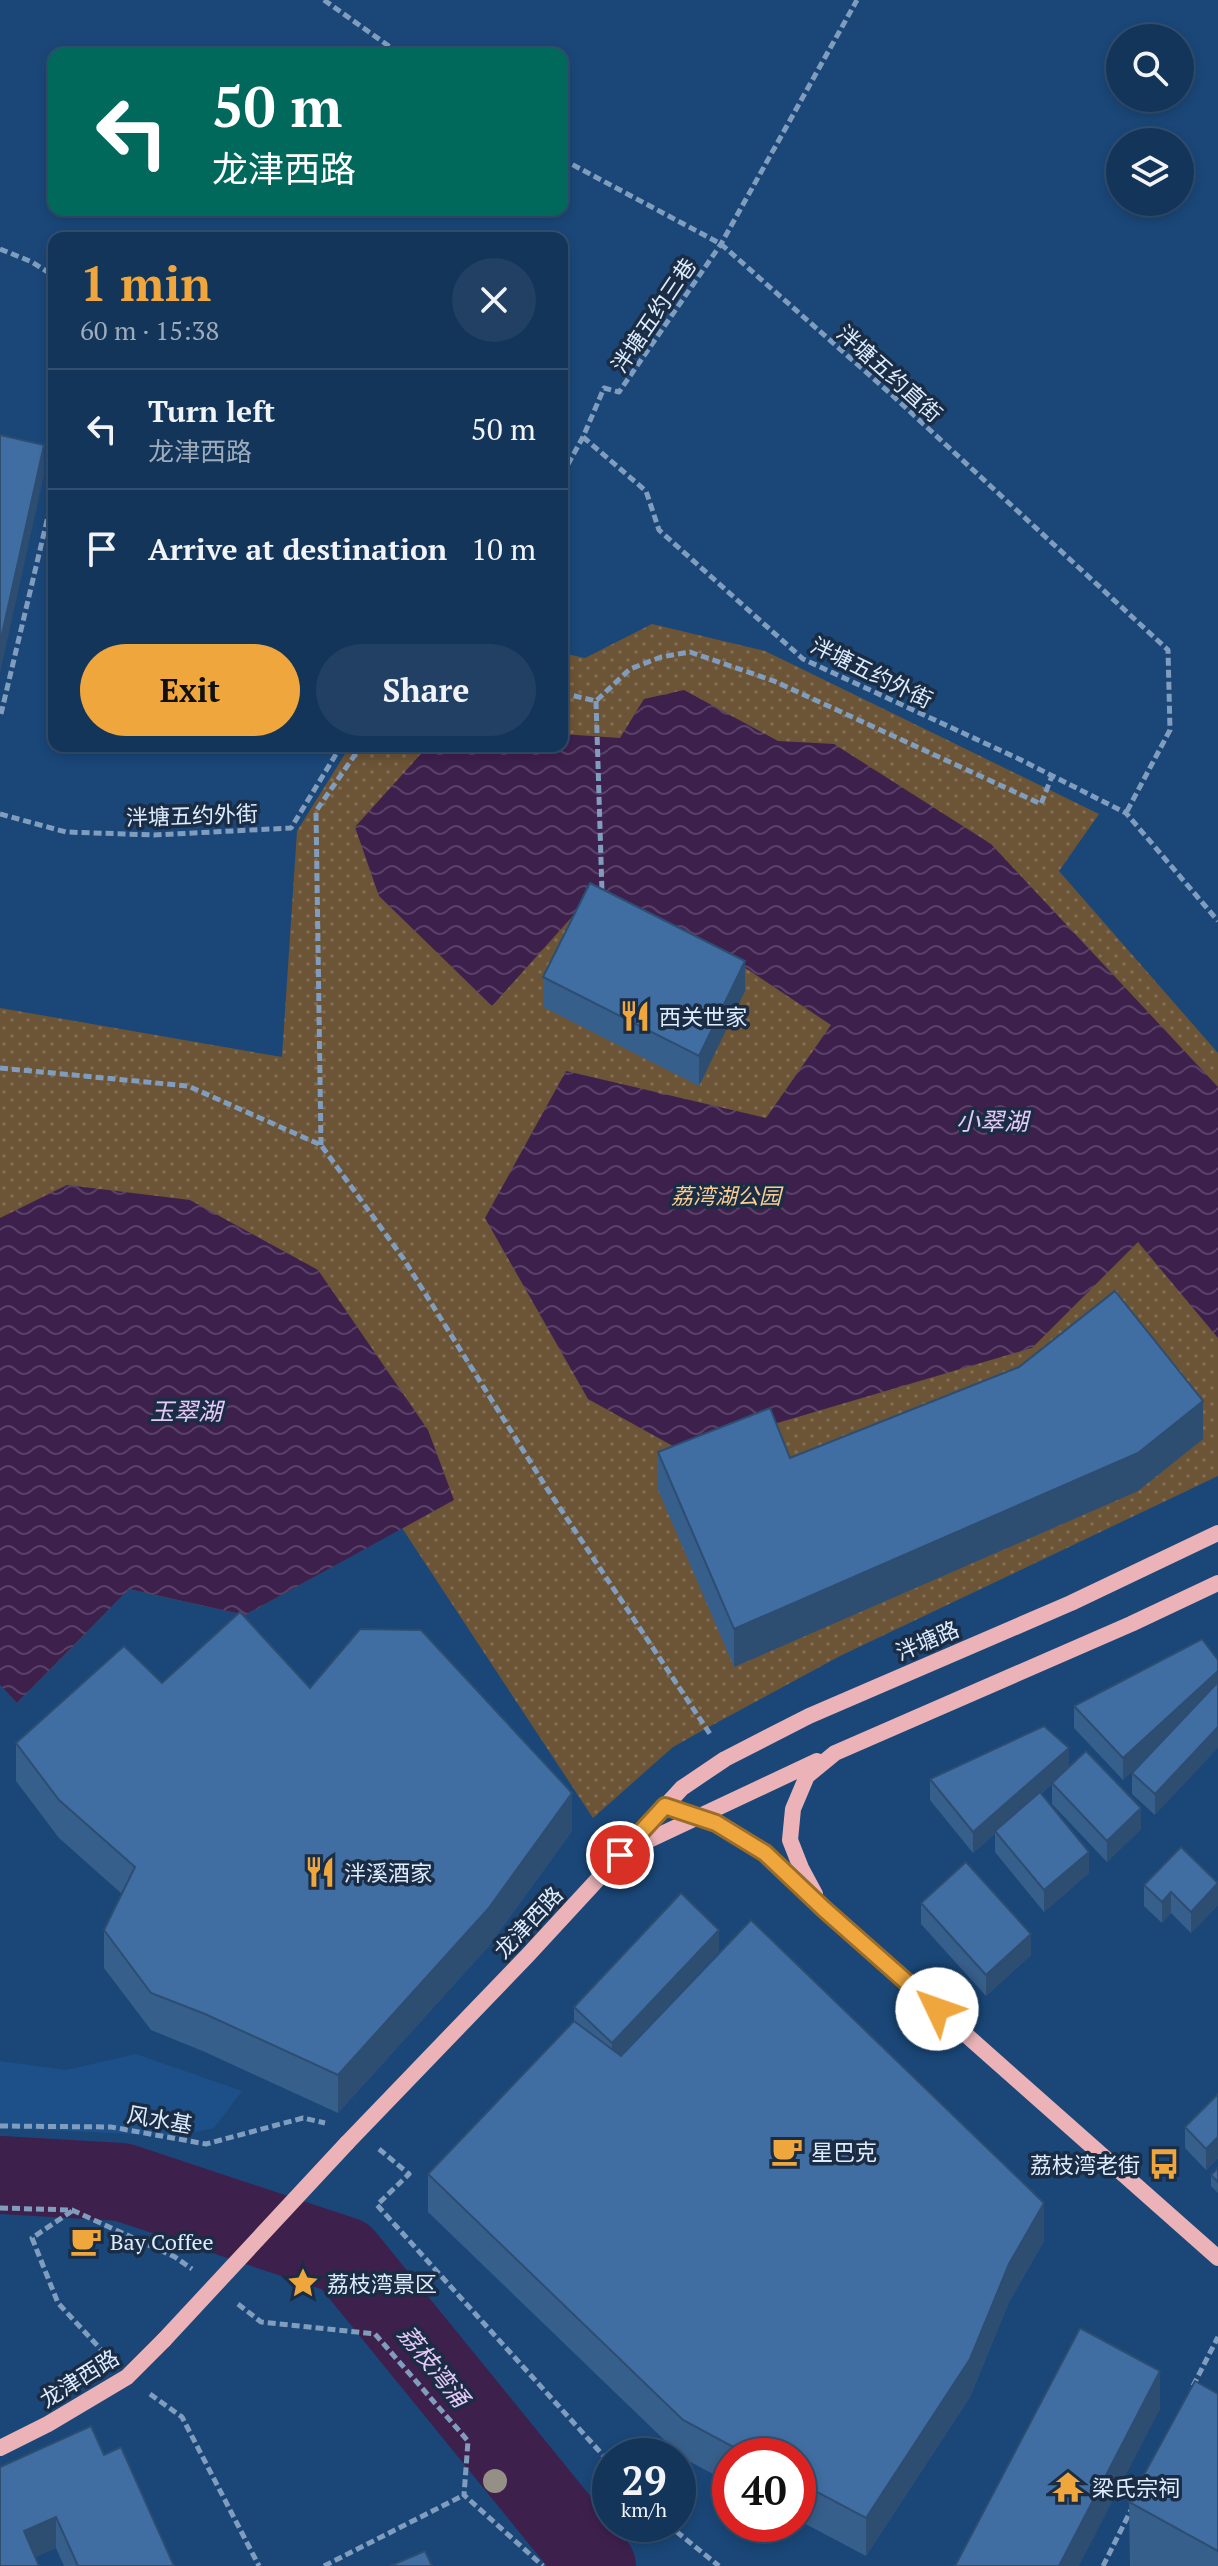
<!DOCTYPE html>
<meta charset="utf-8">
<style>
body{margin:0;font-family:"PT Serif","Noto Sans SC",serif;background:#214063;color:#f1f3f6;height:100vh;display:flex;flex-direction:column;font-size:30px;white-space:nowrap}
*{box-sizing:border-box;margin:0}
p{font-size:26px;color:#9dabbb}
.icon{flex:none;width:44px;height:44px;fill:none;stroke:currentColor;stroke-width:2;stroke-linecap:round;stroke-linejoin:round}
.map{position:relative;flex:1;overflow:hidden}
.sheet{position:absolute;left:48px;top:232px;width:520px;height:520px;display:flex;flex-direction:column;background:#14355a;border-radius:16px;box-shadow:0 4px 12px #0003,0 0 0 2px #335070}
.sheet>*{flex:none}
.banner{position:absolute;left:48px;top:48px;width:520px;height:168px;border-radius:16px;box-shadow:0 4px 12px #0003,0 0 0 2px #335070;background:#00695c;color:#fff;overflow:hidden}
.buttons{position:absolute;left:1106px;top:24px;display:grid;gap:16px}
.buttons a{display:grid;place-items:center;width:88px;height:88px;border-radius:50%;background:#14355a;box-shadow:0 4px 12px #0003,0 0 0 2px #335070;font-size:40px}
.speed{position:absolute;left:592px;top:2438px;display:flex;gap:16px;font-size:40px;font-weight:700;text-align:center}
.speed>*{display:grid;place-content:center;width:104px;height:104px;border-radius:50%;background:#14355a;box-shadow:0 4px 12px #0003,0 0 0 2px #335070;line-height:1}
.speed small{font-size:20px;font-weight:400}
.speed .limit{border:12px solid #d22;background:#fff;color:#111}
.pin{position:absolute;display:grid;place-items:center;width:68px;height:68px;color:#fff;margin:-34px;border:4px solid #fff;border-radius:50%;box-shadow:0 2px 8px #0007}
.me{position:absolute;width:88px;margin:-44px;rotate:312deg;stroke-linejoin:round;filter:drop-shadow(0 0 6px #0008)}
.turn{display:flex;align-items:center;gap:28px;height:168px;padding:0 32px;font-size:36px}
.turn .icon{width:104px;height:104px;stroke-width:2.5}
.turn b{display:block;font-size:56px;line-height:68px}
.round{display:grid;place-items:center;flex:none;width:84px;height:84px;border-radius:42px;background:#214063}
.head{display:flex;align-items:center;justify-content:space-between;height:136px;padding:0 32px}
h1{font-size:48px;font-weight:800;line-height:60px;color:#efa73d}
.action{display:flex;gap:16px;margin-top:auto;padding:16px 32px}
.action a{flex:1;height:92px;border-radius:48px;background:#efa73d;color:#111;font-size:32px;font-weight:800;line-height:92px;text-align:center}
.action a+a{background:#214063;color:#f1f3f6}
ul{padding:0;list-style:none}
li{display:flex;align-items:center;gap:24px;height:120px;padding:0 32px;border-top:2px solid #335070}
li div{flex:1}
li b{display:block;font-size:30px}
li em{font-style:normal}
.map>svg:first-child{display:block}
.built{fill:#1d5088}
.park{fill:url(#park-dots)}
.water{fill:url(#water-waves)}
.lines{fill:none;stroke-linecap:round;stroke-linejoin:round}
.river{stroke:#3e204d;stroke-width:78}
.path{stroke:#809dbe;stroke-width:5;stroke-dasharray:8 4;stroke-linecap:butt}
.secondary{stroke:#ebb3b8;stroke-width:16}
.secondary-bridge{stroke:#ebb3b8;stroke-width:16}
.tree{fill:#959085}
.wall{fill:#375f8b}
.shaded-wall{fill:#2d4d71}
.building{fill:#406ea2;stroke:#2d4d71;stroke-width:2}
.route-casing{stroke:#9b6d28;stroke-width:20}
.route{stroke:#efa73d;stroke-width:14}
.labels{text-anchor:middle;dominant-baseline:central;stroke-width:7;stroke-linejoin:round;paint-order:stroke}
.street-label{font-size:22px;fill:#ddecfe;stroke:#1a2d44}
.poi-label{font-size:22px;fill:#ddecfe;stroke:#1a2d44;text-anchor:start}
.park-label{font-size:22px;font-style:italic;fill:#facc90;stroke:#1a2d44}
.water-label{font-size:24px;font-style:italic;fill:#e6c9f7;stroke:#1a2d44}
</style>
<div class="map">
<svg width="1218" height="2566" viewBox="0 0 1218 2566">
<defs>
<pattern id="park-dots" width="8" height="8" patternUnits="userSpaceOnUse" patternTransform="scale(2)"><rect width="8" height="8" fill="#6c5436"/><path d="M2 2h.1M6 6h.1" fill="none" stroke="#816d54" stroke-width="1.8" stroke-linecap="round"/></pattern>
<pattern id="water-waves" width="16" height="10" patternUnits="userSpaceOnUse" patternTransform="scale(2)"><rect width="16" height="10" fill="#3e204d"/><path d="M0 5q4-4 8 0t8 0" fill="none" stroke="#594168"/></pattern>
</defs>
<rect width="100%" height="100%" fill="#1a4778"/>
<polygon class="built" points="136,2054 242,2091 214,2128 178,2136 0,2128 0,2061 66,2070"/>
<polygon class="park" points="652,624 765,651 1099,814 1059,871 1218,1053 1218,1476 840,1656 707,1728 673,1747 593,1818 402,1528 245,1615 129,1589 17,1703 0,1685 0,1008 282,1057 297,831 350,746 562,746 562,653 585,658"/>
<g class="water">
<polygon points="684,690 778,741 834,744 991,844 1218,1087 1218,1338 1138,1242 1032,1348 682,1451 588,1399 485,1218 566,1071 766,1118 831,1025 747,969 596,890 492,1006 379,896 355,827 428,746 562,746 562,734 620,738 644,699"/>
<polygon points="67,1185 190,1200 318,1270 428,1430 454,1500 245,1615 129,1589 17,1703 0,1685 0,1218"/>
</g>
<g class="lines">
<polyline class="river" points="0,2175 122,2182 345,2256 597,2566"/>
<g class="path">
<polyline points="324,0 400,54"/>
<polyline points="562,159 721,244 892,395 1168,650 1170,730 1126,813"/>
<polyline points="0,249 32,262 54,276"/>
<polyline points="583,437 646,491 659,530 803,659 1019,759 1126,813 1218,921"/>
<polyline points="562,475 583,437 604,388 619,392 721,244 857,0"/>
<polyline points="562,693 596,701 630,669 661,657 690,652 774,681 1041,804 1052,776"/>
<polyline points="596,701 602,892"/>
<polyline points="1,714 54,491"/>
<polyline points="0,814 66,832 154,835 291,828 341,746"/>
<polyline points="0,1068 188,1086 321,1145 403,1258 546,1487 710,1734"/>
<polyline points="321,1145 316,811 361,746"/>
<polyline points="0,2126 111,2127 206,2144 303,2118 325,2123"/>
<polyline points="379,2149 409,2174 377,2205 610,2463"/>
<polyline points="0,2208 72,2210 175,2257 192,2269"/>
<polyline points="72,2211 32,2238 58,2303 107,2356"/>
<polyline points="238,2304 261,2322 375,2334 468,2441 464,2495 543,2566"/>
<polyline points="1193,2386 1218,2337"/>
<polyline points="150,2394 182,2417 259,2566"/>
<polyline points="667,2524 719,2566"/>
<polyline points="324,2566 464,2495"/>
<polyline points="1103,2566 1131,2510"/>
</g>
<g class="secondary">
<polyline points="665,1806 716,1823 765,1853 824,1909 1218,2258"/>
<polyline points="632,1848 817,1761"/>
<polyline points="815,1894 801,1868 790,1840 793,1809 807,1776 835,1753 1131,1624 1218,1583"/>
<polyline points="347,2143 528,1955 682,1788 725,1759 809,1716 1071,1603 1218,1533"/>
<polyline points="0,2448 48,2424 127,2377 164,2340"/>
</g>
<polyline class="secondary-bridge" points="164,2340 347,2143"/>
</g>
<circle class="tree" cx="495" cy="2481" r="12"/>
<g class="wall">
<polygon points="543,977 745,991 699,1086 543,1007"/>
<polygon points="1203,1439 1138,1491 734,1667 658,1490 658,1452 790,1458"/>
<polygon points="1202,1639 1155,1815 1132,1794 1132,1773 1143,1761 1123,1780 1074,1728 1074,1706"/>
<polygon points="162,1683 310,1688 572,1831 488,1947 338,2113 205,2052 151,2030 104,1968 104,1930 122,1894 59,1838 16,1781 16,1743"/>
<polygon points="1069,1767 1141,1829 1107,1862 1052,1804 1052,1784 1041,1794 1089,1873 1044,1912 995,1852 995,1834 973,1853 930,1800 930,1779"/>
<polygon points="1218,1883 1218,1905 1191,1933 1171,1913 1162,1923 1144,1906 1144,1885"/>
<polygon points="921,1903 1031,1955 986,1996 921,1924"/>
<polygon points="719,1951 620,2056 1044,2241 1009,2302 970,2397 866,2556 798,2520 798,2456 730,2456 730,2483 683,2458 428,2212 428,2174 574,2021 574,2007"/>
<polygon points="1218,2094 1218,2158 1206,2170 1185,2148 1185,2127"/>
<polygon points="1218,2168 1218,2193 1211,2186 1211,2175"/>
<polygon points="1218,2394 1218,2566 1130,2566 1129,2502"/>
<polygon points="104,2455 174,2566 64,2566 56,2548 35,2557 0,2566"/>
</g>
<g class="shaded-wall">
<polygon points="44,445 44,475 0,673 0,643"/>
<polygon points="745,961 745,991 699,1086 699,1056"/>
<polygon points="1203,1401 1203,1439 1138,1491 734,1667 734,1629"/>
<polygon points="1218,1671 1218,1692 1123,1780 1123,1758"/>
<polygon points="1218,1727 1218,1748 1155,1815 1155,1794"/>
<polygon points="1069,1748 1069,1769 996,1833 995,1831 995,1834 973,1853 973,1832"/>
<polygon points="572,1793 572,1831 488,1947 338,2113 338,2075"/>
<polygon points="1141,1808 1141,1829 1107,1862 1107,1841"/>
<polygon points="1089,1852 1089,1873 1044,1912 1044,1890"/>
<polygon points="1218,1884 1218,1905 1191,1933 1191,1912"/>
<polygon points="1171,1892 1171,1913 1162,1923 1162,1902"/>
<polygon points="719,1930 719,1951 612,2064 612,2043"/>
<polygon points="1031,1934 1031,1955 986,1996 986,1975"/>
<polygon points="1218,2137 1218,2158 1206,2170 1206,2149"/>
<polygon points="1044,2203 1044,2241 1009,2302 970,2397 866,2556 866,2518 1009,2264"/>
<polygon points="1160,2371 1160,2409 1079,2566 1059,2566"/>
<polygon points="56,2517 56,2548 24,2562 24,2531"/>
</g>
<g class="building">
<polygon points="0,435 44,445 0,643"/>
<polygon points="590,883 745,961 699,1056 543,977"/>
<polygon points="1115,1291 1203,1401 1138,1453 734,1629 658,1452 770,1408 790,1458 1019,1367"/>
<polygon points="240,1612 310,1688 360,1629 421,1630 572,1793 488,1909 338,2075 205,2014 151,1993 104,1930 135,1867 59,1800 16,1743 124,1646 162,1683"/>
<polygon points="1202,1639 1218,1660 1218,1671 1123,1758 1074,1706"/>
<polygon points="1218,1682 1218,1727 1155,1794 1132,1773"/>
<polygon points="1044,1726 1069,1748 973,1832 930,1779"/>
<polygon points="1086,1751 1141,1808 1107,1841 1052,1783"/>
<polygon points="1040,1792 1089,1852 1044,1890 995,1831"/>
<polygon points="1181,1847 1218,1883 1191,1912 1171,1892 1162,1902 1144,1885"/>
<polygon points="966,1862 1031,1934 986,1975 921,1903"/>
<polygon points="681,1893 719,1930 612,2043 574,2007"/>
<polygon points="751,1920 1044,2203 1009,2264 970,2359 866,2518 798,2482 798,2456 750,2456 683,2420 428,2174 574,2021 621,2056"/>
<polygon points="1218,2094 1218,2137 1206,2149 1185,2127"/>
<polygon points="1218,2168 1218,2182 1211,2175"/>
<polygon points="1080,2328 1160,2371 1059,2566 955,2566"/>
<polygon points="1195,2381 1218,2394 1218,2551 1129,2502"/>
<polygon points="91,2426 104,2455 121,2447 174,2566 78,2566 56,2517 24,2531 39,2566 0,2566 0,2467"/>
<polygon points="425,2551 432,2566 390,2566"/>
</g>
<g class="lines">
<defs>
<polyline id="route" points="620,1855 665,1806 716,1823 765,1853 824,1909 937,2009"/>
</defs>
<use href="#route" class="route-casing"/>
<use href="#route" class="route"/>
</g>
<defs>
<symbol id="restaurant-bare" viewBox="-9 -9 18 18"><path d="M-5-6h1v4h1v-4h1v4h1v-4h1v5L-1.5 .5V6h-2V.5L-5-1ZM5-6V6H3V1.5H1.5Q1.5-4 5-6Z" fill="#efa73d" stroke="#1a2d44" stroke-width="2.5" paint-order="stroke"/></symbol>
<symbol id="cafe-bare" viewBox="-9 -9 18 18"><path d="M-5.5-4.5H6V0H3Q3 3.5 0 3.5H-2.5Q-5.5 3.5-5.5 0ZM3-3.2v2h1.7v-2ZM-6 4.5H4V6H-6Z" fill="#efa73d" stroke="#1a2d44" stroke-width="2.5" paint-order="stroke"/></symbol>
<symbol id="bus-bare" viewBox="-9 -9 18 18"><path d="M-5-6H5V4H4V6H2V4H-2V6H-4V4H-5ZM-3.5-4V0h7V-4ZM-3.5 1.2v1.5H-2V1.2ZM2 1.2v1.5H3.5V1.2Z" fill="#efa73d" stroke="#1a2d44" stroke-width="2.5" paint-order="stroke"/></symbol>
<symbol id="sight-bare" viewBox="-9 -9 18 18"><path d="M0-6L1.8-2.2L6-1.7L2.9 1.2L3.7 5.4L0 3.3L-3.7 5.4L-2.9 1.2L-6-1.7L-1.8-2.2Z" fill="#efa73d" stroke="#1a2d44" stroke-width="2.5" paint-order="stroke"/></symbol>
<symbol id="temple-bare" viewBox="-9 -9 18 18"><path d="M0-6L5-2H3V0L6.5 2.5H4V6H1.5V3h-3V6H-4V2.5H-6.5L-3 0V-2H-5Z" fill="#efa73d" stroke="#1a2d44" stroke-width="2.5" paint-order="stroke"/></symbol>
</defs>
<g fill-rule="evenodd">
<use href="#restaurant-bare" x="613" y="994" width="44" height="44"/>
<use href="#restaurant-bare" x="298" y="1850" width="44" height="44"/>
<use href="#cafe-bare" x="765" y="2129" width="44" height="44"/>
<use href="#bus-bare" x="1142" y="2142" width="44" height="44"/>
<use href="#cafe-bare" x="64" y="2219" width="44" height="44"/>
<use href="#sight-bare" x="281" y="2261" width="44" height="44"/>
<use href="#temple-bare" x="1046" y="2465" width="44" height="44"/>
</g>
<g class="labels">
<g class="street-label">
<text transform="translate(653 315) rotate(-56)">泮塘五约三巷</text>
<text transform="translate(890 373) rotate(42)">泮塘五约直街</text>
<text transform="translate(872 672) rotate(26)">泮塘五约外街</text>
<text transform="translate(192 815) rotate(-2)">泮塘五约外街</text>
<text transform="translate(927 1640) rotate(-23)">泮塘路</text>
<text transform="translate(528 1922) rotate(-47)">龙津西路</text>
<text transform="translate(160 2119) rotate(10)">风水基</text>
<text transform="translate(79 2378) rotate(-32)">龙津西路</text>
</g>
<g class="poi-label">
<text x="659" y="1016">西关世家</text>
<text x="344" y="1872">泮溪酒家</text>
<text x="811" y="2151">星巴克</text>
<text x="1140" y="2164" text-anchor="end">荔枝湾老街</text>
<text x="110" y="2241">Bay Coffee</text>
<text x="327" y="2283">荔枝湾景区</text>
<text x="1092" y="2487">梁氏宗祠</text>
</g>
<g class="park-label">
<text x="726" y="1195">荔湾湖公园</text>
</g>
<g class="water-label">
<text x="992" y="1121">小翠湖</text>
<text x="186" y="1411">玉翠湖</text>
<text transform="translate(434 2366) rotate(51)">荔枝湾涌</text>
</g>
</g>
</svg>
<div class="buttons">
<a><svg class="icon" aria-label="search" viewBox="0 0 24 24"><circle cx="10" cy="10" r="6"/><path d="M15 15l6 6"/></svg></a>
<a><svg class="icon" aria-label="layers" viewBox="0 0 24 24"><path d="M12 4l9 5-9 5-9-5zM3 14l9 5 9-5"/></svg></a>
</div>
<div class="speed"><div>29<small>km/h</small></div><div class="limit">40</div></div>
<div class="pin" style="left:620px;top:1855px;background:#d93025"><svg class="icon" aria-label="arrive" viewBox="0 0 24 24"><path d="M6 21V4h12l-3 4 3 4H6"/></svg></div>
<svg class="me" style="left:937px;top:2009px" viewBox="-20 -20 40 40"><circle r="19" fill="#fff"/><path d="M0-13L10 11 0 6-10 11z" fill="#efa73d"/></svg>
<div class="banner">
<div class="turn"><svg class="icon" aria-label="left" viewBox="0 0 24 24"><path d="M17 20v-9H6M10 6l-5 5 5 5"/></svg><div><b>50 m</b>龙津西路</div></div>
</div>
<section class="sheet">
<div class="head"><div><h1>1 min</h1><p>60 m · 15:38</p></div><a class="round"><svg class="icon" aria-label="close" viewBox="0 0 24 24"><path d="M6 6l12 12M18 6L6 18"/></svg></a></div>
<ul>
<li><svg class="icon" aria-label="left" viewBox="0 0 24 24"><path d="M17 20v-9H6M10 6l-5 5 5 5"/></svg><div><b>Turn left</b><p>龙津西路</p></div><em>50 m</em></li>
<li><svg class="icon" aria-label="arrive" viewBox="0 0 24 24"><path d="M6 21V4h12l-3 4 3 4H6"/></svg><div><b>Arrive at destination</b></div><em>10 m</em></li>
</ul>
<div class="action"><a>Exit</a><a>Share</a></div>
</section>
</div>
